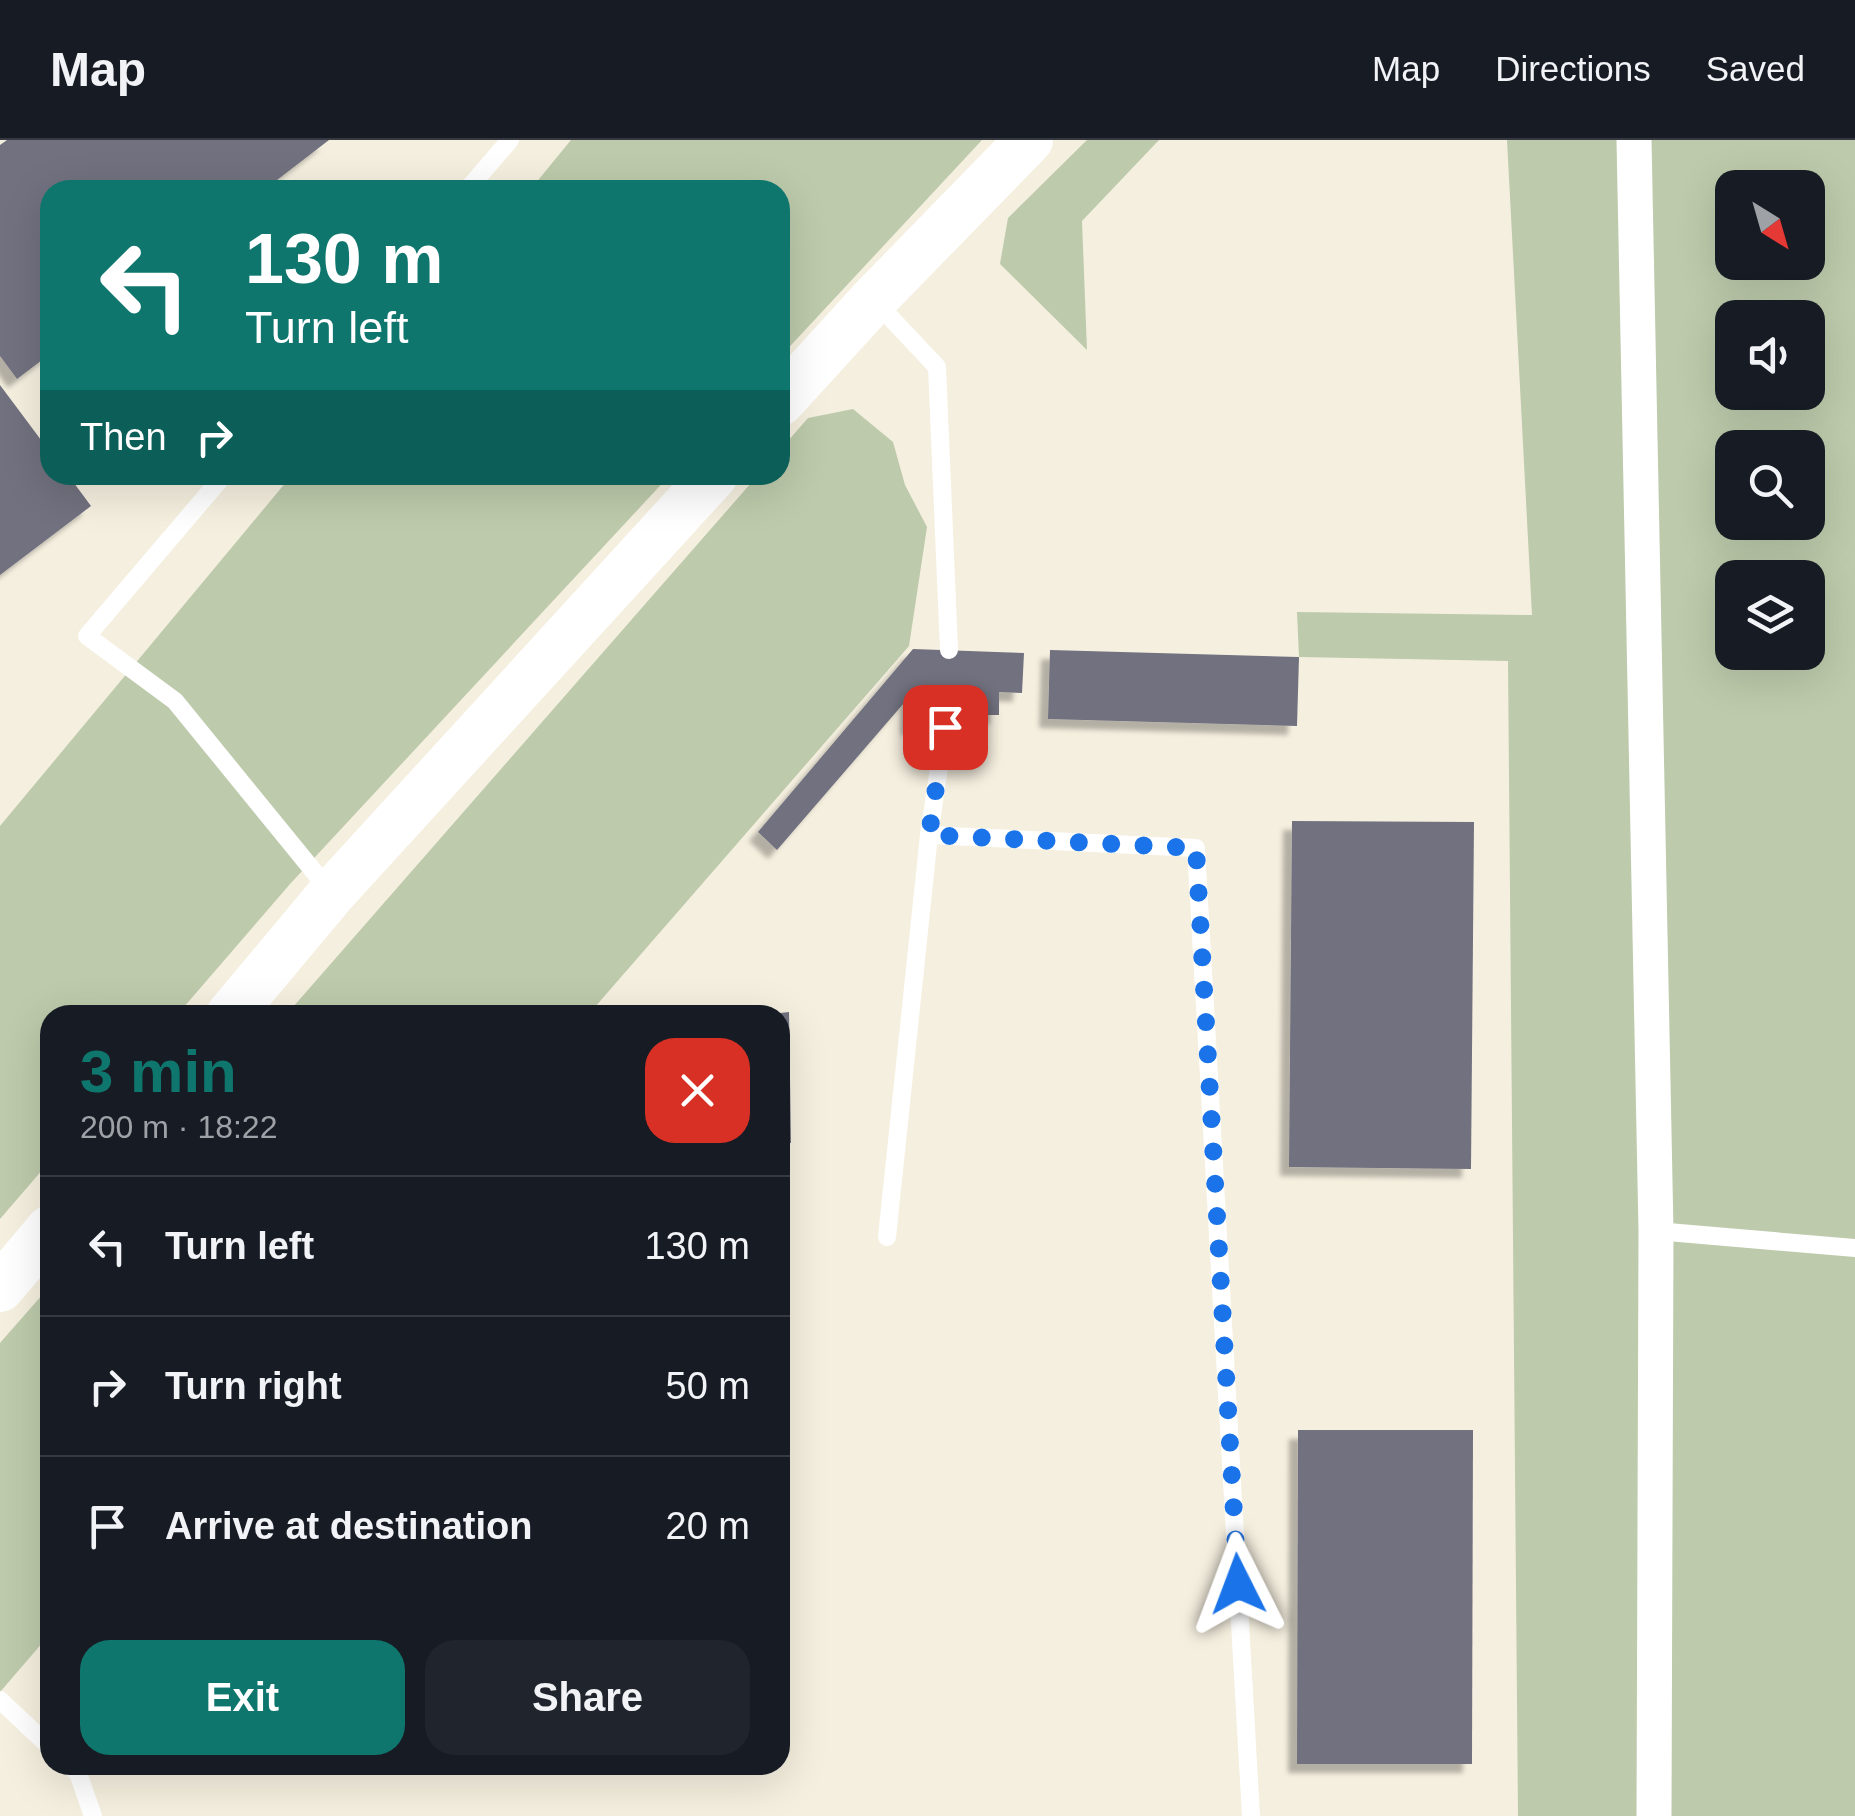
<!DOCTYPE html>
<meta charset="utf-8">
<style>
body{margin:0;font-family:Helvetica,sans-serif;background:#20242c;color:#f1f3f6;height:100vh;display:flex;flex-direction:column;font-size:38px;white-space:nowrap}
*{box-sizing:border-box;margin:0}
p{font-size:32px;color:#9ea1a6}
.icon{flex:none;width:55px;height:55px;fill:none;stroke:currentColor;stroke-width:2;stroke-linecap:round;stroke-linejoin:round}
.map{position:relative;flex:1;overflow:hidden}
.panel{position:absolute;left:40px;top:865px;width:750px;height:770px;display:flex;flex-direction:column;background:#171b24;border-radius:30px;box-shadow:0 10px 40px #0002}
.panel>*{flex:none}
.guide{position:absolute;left:40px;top:40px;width:750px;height:305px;border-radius:30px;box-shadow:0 10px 40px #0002;background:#0f766e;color:#fff;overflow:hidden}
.needle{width:65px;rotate:143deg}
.buttons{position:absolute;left:1715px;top:30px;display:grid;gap:20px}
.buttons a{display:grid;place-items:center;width:110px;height:110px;border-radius:20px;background:#171b24;box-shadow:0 10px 40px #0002;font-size:50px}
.pin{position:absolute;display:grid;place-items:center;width:85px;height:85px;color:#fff;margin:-42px;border-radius:20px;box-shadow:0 5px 15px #0006}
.me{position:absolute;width:110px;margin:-55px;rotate:357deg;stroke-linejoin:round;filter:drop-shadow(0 0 8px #0008)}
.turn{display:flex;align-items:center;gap:35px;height:210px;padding:0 40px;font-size:45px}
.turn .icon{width:130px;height:130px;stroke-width:2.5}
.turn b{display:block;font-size:70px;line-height:85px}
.then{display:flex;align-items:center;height:95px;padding:0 40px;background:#0003;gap:20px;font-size:38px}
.round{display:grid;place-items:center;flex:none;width:105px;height:105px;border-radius:30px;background:#20242c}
.summary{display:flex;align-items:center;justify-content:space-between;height:170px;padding:0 40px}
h1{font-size:60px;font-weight:600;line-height:75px;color:#0f766e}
.button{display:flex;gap:20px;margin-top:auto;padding:20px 40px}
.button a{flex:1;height:115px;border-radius:30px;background:#0f766e;color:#fff;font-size:40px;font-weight:600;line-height:115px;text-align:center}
.button a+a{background:#20242c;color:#f1f3f6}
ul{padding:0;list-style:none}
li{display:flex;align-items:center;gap:30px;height:140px;padding:0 40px;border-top:2px solid #363941}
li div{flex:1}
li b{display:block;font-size:38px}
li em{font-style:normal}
header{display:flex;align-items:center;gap:60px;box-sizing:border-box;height:140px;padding:0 50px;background:#171b24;border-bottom:2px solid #363941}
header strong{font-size:48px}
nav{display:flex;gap:55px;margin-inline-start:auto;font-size:35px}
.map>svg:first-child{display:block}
.green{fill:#bdcaab;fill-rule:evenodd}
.building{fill:#71717f;filter:url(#shadow)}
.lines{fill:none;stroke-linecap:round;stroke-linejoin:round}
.service{stroke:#fff;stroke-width:18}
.minor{stroke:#fff;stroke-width:35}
.secondary{stroke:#fff;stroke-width:48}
.route{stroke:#1a73e8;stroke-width:18;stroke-dasharray:0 32.4}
</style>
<header>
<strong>Map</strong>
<nav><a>Map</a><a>Directions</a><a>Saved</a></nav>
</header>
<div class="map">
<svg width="1855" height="1676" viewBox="0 0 1855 1676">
<defs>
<filter id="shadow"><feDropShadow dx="-9" dy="9" stdDeviation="2.5" flood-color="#0004"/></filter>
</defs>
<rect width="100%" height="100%" fill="#f5efdf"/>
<g class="green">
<polygon points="571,0 982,0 780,217 780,50 530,50"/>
<polygon points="1087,0 1159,0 1082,81 1087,210 1000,124 1008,78"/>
<path d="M1507 0H1855V1676H1518L1508 521 1299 517 1297 472 1532 475ZM1732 48H1808V122H1732ZM1732 178H1808V252H1732ZM1732 308H1808V382H1732ZM1732 438H1808V512H1732Z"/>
<polygon points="853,269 893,302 905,345 927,387 909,506 588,875 286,875 758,335 780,335 780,310 808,278"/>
<polygon points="292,335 670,335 290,744 177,875 50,875 50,1021 0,1079 0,686"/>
<polygon points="50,1146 50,1494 0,1552 0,1203"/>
</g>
<g class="building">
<polygon points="7,0 329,0 264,50 50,50 50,214 17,239 0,216 0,5"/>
<polygon points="0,245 50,312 50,335 68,335 91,366 0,435"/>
<polygon points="913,509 1024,513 1022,553 999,552 999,575 983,575 982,588 910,586 910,556 777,710 758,692"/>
<polygon points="1050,510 1299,517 1297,586 1048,579"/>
<polygon points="1292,681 1474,682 1471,1029 1289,1027"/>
<polygon points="789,872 791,1003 780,1003 780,873"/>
<polygon points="1298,1290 1473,1290 1472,1624 1297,1624"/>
</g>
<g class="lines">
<g class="service">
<polyline points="467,50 510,0"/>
<polyline points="874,160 937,227 949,510"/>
<polyline points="224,335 87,496 175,561 329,750"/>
<polyline points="929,695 1196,708 1251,1676"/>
<polyline points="1656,1091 1855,1108"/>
<polyline points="887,1097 929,695 945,587"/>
<polyline points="0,1560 50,1607"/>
<polyline points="69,1625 78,1633 93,1676"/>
</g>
<polyline class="minor" points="1634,0 1656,1091 1654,1676"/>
<g class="secondary">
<polyline points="780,262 874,159 1029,0"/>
<polyline points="230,875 332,753 714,335"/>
<polyline points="0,1148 50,1089"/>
</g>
</g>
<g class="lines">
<polyline class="route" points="945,587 929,695 1196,708 1238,1444"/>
</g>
</svg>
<div class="buttons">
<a><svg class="needle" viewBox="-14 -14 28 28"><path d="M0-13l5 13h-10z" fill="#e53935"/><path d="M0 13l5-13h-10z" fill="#9ea1a6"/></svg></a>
<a><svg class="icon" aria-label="sound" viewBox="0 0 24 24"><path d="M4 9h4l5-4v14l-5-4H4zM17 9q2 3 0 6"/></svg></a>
<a><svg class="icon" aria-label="search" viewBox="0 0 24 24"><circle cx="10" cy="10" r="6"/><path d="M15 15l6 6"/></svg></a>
<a><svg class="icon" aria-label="layers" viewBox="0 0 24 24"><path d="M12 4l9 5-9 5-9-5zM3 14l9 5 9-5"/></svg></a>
</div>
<div class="pin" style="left:945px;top:587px;background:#d93025"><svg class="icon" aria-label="arrive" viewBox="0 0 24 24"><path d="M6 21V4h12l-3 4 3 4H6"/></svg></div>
<svg class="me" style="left:1238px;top:1444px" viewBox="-20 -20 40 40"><path d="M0-17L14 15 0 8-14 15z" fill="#1a73e8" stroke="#fff" stroke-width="4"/></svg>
<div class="guide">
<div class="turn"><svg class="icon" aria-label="left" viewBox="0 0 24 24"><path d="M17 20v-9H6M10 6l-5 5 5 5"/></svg><div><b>130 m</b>Turn left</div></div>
<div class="then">Then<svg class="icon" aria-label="right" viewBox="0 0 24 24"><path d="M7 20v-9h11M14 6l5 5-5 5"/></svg></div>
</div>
<section class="panel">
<div class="summary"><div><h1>3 min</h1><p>200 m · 18:22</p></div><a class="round" style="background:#d93025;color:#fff"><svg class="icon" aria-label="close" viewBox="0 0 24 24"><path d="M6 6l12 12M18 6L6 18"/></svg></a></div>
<ul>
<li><svg class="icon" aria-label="left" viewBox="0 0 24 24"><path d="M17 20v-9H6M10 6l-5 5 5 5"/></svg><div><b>Turn left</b></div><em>130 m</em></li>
<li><svg class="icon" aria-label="right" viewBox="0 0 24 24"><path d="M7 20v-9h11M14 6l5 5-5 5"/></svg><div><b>Turn right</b></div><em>50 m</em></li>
<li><svg class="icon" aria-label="arrive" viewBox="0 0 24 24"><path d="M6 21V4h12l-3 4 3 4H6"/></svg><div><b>Arrive at destination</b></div><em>20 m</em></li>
</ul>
<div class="button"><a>Exit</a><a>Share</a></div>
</section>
</div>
